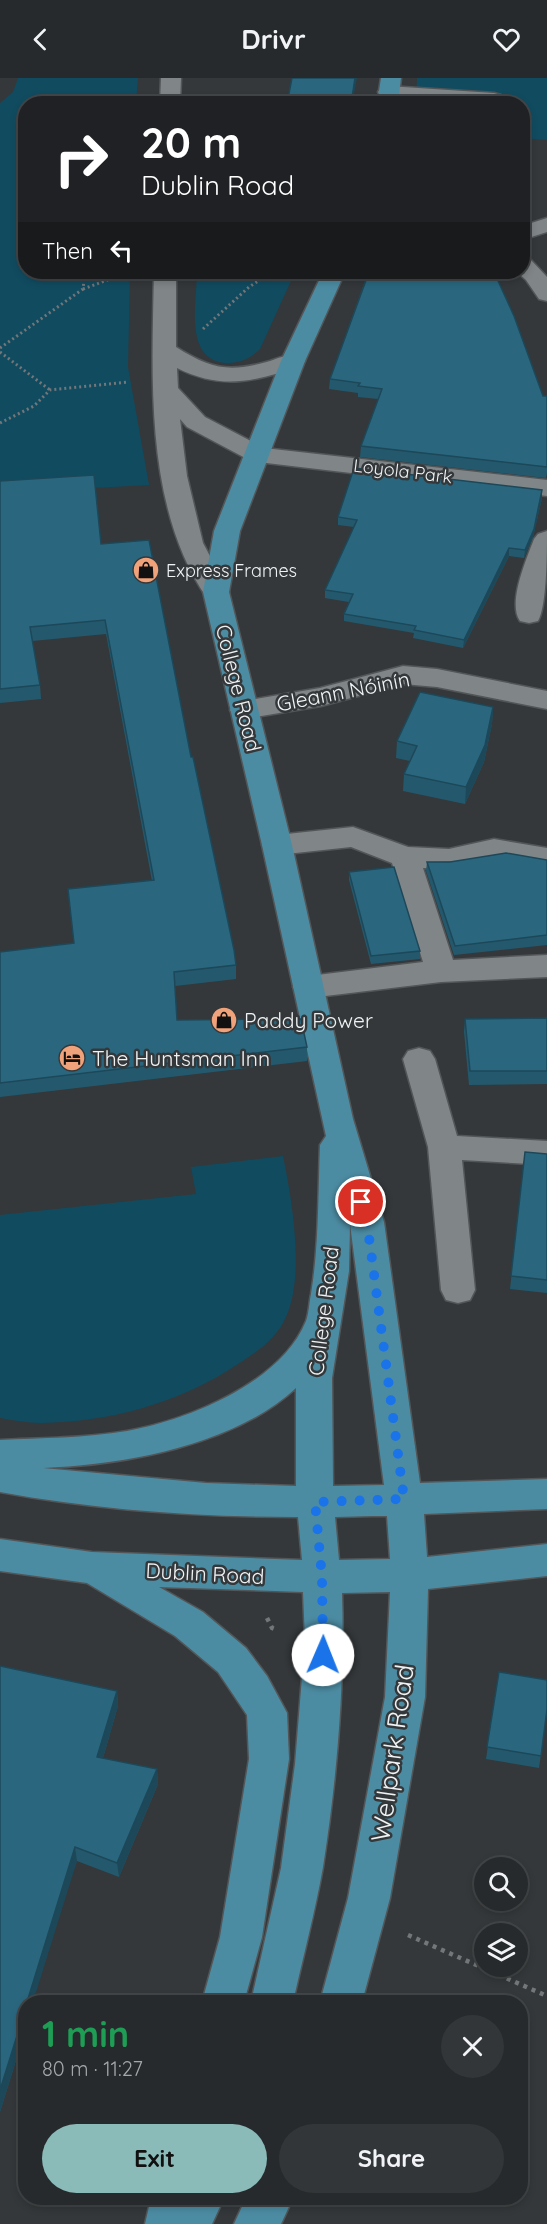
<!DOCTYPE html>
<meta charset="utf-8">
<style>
body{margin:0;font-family:Quicksand,sans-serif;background:#333638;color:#f1f3f6;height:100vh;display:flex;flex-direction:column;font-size:22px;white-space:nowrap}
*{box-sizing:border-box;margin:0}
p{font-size:20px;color:#a4a7a9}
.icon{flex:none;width:33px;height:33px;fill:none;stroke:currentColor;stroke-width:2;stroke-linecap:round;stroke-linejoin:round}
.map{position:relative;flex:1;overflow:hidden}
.drawer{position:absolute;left:18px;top:1917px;width:510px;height:210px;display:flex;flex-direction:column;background:#272a2c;border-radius:24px;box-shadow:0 3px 9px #0003,0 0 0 2px #434648}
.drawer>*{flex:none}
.top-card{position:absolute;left:18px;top:18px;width:512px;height:183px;border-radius:24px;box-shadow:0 3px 9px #0003,0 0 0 2px #434648;background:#202124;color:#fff;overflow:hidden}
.buttons{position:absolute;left:474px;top:1779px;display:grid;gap:12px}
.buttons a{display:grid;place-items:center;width:54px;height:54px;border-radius:50%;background:#272a2c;box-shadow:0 3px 9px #0003,0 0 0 2px #434648;font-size:30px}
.pin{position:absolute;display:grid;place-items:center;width:51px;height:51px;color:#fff;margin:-26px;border:3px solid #fff;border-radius:50%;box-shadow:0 2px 6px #0007}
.me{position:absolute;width:66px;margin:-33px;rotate:1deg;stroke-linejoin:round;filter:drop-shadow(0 0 4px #0008)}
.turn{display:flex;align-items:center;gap:21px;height:126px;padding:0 24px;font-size:27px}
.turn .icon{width:78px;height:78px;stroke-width:2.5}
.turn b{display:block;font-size:42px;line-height:51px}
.then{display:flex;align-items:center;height:57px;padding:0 24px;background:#0003;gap:12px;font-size:22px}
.round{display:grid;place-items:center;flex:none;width:63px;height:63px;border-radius:32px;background:#333638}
.summary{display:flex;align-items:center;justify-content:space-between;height:102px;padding:0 24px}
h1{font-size:36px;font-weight:700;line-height:45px;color:#1e9e55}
.primary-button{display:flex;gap:12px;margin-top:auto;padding:12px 24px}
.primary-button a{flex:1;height:69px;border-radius:36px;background:#8bbbb9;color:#111;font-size:24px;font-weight:700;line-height:69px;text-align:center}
.primary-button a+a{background:#333638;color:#f1f3f6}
header{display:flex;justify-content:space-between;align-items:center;height:78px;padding:0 24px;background:#272a2c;font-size:27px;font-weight:700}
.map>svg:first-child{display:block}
.green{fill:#114b60}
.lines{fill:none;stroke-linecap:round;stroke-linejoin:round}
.minor-casing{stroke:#525658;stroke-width:3}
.major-casing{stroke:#525658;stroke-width:3}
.path-far1{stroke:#737779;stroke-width:3;stroke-dasharray:2 3;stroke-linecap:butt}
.path{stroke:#737779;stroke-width:4.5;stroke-dasharray:4 5;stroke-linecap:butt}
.minor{fill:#808587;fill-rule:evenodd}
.major{fill:#4c8ca3;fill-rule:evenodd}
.wall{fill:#24596d}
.shaded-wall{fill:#1d4859}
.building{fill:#2a677f;stroke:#1d4859;stroke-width:1.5}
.route{stroke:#1a73e8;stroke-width:10;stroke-dasharray:0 18}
.labels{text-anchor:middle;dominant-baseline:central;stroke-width:5;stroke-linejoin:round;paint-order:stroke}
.far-street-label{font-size:18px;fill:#f0f3f4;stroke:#34383a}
.far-poi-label{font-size:18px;fill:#f0f3f4;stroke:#34383a;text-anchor:start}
.street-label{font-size:21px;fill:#f0f3f4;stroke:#34383a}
.poi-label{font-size:21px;fill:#f0f3f4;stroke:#34383a;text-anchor:start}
.near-street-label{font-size:26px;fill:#f0f3f4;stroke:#34383a}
</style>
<header><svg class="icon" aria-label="back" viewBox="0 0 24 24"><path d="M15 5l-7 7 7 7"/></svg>Drivr<svg class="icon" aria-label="heart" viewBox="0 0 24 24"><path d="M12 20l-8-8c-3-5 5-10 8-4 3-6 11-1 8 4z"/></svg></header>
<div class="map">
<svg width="547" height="2146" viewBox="0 0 547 2146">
<rect width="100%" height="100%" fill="#34383a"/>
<g class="green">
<polygon points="18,0 138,0 136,25 26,26 26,194 130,194 128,289 149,407 0,415 0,25 13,14"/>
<polygon points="417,0 547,0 547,62 522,60 522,26 416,25"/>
<path d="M197 194H295L260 271C250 281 239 285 226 285 183 282 197 223 197 194Z"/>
<path d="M283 1078C292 1122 305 1197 286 1239 277 1260 257 1274 238 1286 180 1325 110 1344 41 1345 27 1345 13 1342 0 1340V1137L196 1116 191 1089Z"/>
</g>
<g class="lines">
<defs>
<g id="minor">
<polygon points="161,0 181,0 180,26 160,26"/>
<polygon points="388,8 494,15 501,17 504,21 501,26 468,26 381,18 378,14 381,10"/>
<polygon points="547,140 547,154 522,162 522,148"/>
<polygon points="522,179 530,181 547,199 547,223 539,221 526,202 517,194 522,194"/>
<path d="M154 194H176V269C211 291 229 295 270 283 281 279 290 275 301 278L305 283 301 288C255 303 223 313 177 290L178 310 205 339 264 370 547 402V418L258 384 249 382 187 349 180 341 187 398 203 465 229 514 225 520 216 522 207 520C144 429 152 299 154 194Z"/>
<path d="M547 453C547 473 547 528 538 543L529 545 520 543C507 525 527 480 534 461L538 456Z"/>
<polygon points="403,588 437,591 547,613 547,631 437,609 403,606 321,628 244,641 234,638 230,632 234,626 244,623 320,610"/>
<polygon points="353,749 408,769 449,771 494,761 547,770 547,790 494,781 449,791 423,790 453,882 547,877 547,899 441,904 309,920 298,917 293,909 298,901 309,898 423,884 392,785 351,769 277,777 267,774 262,767 267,760 277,757"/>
<polygon points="419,970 430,973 435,981 457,1058 547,1063 547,1087 462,1082 475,1212 470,1222 458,1225 446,1222 441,1212 428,1069 403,981 408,973"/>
</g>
<g id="major">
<polygon points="381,0 401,0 398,26 377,26"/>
<path d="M323 194H345L305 283 240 453 229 514 292 767 353 1041 384 1144 420 1405 547 1401V1431L424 1436 427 1479 547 1466V1498L428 1511 425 1619 390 1820 362 1924H320L348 1820 385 1619 390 1514 342 1515C345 1605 337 1700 323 1789 315 1834 303 1879 293 1924H251L281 1790 295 1686 305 1562 303 1514 159 1509 203 1534 246 1570 267 1598 287 1635 289 1681 262 1859 244 1924H202L220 1859 249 1681 247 1637 218 1594 175 1558 87 1505 0 1493V1461L92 1474 302 1482 298 1439C199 1439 97 1432 0 1414V1362C42 1360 85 1360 127 1353 188 1342 281 1305 306 1243 309 1235 309 1225 311 1216 319 1168 318 1117 320 1067L326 1058 262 767 203 514 214 453 281 283ZM350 1146 384 1407 333 1408 332 1300 349 1193ZM296 1310V1408L206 1405 43 1390C124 1387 235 1367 296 1310ZM372 1438H387L390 1481 339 1482 335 1439Z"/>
<polygon points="151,2120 224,2120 212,2146 145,2146"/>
<polygon points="246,2120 293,2120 281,2146 234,2146"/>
</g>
</defs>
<use href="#minor" class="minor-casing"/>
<use href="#major" class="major-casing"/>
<g class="path-far1">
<polyline points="83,211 121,197 128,197"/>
<polyline points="203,251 249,209 272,194"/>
<polyline points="0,270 83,211 85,194"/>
<polyline points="0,274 50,312"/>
<polyline points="0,345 34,328 50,312 128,304"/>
</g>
<g class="path">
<polyline points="267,1540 272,1550 277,1552"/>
<polyline points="408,1857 547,1918"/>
</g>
<use href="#minor" class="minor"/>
<use href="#major" class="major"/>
</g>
<g class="wall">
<polygon points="361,194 494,194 543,318 547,318 547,395 546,400 360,379 361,368 378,321 358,319 358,315 329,311 330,301 365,203 360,203"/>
<polygon points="0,403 101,466 191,679 236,887 236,901 175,908 177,942 307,969 307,983 0,1019 0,874 74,866 68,811 152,803 106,556 32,563 40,607 41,621 0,625"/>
<polygon points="542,412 542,420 533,459 524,480 509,478 463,570 413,560 414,555 344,543 344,536 349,524 325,520 325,512 354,449 338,447 338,439"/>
<polygon points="493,629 492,646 484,684 465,726 403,713 404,696 410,683 396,680 397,663"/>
<polygon points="547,782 547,867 454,877 426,793 427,784"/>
<polygon points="349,794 420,873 420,881 371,886 349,802"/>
<polygon points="547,940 547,1006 469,1007 464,954 465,941"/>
<polygon points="525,1074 547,1076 547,1215 510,1211"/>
<polygon points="0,1588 117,1613 118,1628 103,1680 157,1691 158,1706 119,1799 77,1783 26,1924 26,1950 0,2034"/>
<polygon points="499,1594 547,1631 539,1690 486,1681"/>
</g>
<g class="shaded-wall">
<polygon points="355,0 357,0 352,26 351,26"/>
<polygon points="542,412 542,420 533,459 524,480 525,472"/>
<polygon points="509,470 509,478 463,570 464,562"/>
<polygon points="493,629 492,646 484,684 465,726 466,709"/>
<polygon points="117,1613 118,1628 99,1694 97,1679"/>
<polygon points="157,1691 158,1706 119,1799 117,1785"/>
<polygon points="75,1769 77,1783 33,1924 27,1924"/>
<polygon points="26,1929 26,1950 0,2034 0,2012"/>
</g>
<g class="building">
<polygon points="292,0 355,0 351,26 287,26"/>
<polygon points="369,194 494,194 514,238 543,318 547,318 547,389 361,368 382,311 358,308 360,305 330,301"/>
<polygon points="354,390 542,412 534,451 525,472 509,470 464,562 414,552 416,548 344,536 353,516 325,512 357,442 338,439"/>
<polygon points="94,397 101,466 149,462 191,679 193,679 234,872 236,887 174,894 177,942 301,941 307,969 0,1005 0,874 74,865 68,811 154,802 105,542 30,549 40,607 0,611 0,403"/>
<polygon points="420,614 493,629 485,667 466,709 404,696 417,668 397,663"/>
<polygon points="506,775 547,782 547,857 455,868 427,784 450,784"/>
<polygon points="394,789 420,873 371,878 349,794"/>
<polygon points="547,940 547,993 470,993 465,941"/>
<polygon points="525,1074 547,1076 547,1202 511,1198"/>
<polygon points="0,1588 117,1613 97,1679 157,1691 117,1785 75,1769 27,1924 26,1924 26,1929 0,2012"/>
<polygon points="499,1594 547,1602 547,1631 541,1678 487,1669"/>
</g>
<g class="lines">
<polyline class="route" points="323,1577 322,1499 315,1424 404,1421 367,1144 361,1124"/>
</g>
<defs>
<symbol id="shop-disc" viewBox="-11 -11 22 22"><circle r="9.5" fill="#f0a27a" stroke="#34383a"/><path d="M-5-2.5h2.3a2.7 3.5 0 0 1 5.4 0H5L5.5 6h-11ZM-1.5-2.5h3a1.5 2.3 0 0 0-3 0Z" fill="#111"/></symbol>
<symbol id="hotel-disc" viewBox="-11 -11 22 22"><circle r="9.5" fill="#f0a27a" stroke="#34383a"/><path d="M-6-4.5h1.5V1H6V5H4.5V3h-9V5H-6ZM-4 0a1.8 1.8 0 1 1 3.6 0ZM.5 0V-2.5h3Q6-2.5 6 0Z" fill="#111"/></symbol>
</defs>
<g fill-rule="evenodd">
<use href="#shop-disc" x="131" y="477" width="30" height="30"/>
<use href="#shop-disc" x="209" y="927" width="30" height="30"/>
<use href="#hotel-disc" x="57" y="965" width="30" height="30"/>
</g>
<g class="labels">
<g class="far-street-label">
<text transform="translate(403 393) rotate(7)">Loyola Park</text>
</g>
<g class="far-poi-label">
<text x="166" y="492">Express Frames</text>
</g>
<g class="street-label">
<text transform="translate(239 610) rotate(76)">College Road</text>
<text transform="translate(343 613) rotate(-11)">Gleann Nóinín</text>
<text transform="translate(323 1233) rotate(-83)">College Road</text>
<text transform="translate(205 1495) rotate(3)">Dublin Road</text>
</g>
<g class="poi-label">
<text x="244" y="942">Paddy Power</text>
<text x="92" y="980">The Huntsman Inn</text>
</g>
<g class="near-street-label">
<text transform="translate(392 1675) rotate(-82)">Wellpark Road</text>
</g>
</g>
</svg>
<div class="buttons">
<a><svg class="icon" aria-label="search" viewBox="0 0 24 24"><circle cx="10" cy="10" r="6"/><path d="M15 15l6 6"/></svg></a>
<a><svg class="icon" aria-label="layers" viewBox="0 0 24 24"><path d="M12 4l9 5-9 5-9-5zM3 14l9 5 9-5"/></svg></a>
</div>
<div class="pin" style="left:361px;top:1124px;background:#d93025"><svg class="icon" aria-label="arrive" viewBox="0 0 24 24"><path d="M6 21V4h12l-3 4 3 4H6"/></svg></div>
<svg class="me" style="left:323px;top:1577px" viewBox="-20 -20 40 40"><circle r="19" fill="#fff"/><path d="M0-13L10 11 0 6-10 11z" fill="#1a73e8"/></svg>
<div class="top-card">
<div class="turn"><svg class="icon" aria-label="right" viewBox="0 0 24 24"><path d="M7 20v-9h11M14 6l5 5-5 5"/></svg><div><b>20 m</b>Dublin Road</div></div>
<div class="then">Then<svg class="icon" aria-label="left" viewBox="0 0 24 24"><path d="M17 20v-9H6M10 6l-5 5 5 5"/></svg></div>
</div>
<section class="drawer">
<div class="summary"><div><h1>1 min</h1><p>80 m · 11:27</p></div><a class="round"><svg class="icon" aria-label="close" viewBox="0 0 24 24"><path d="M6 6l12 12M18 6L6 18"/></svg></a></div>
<div class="primary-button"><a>Exit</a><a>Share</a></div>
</section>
</div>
